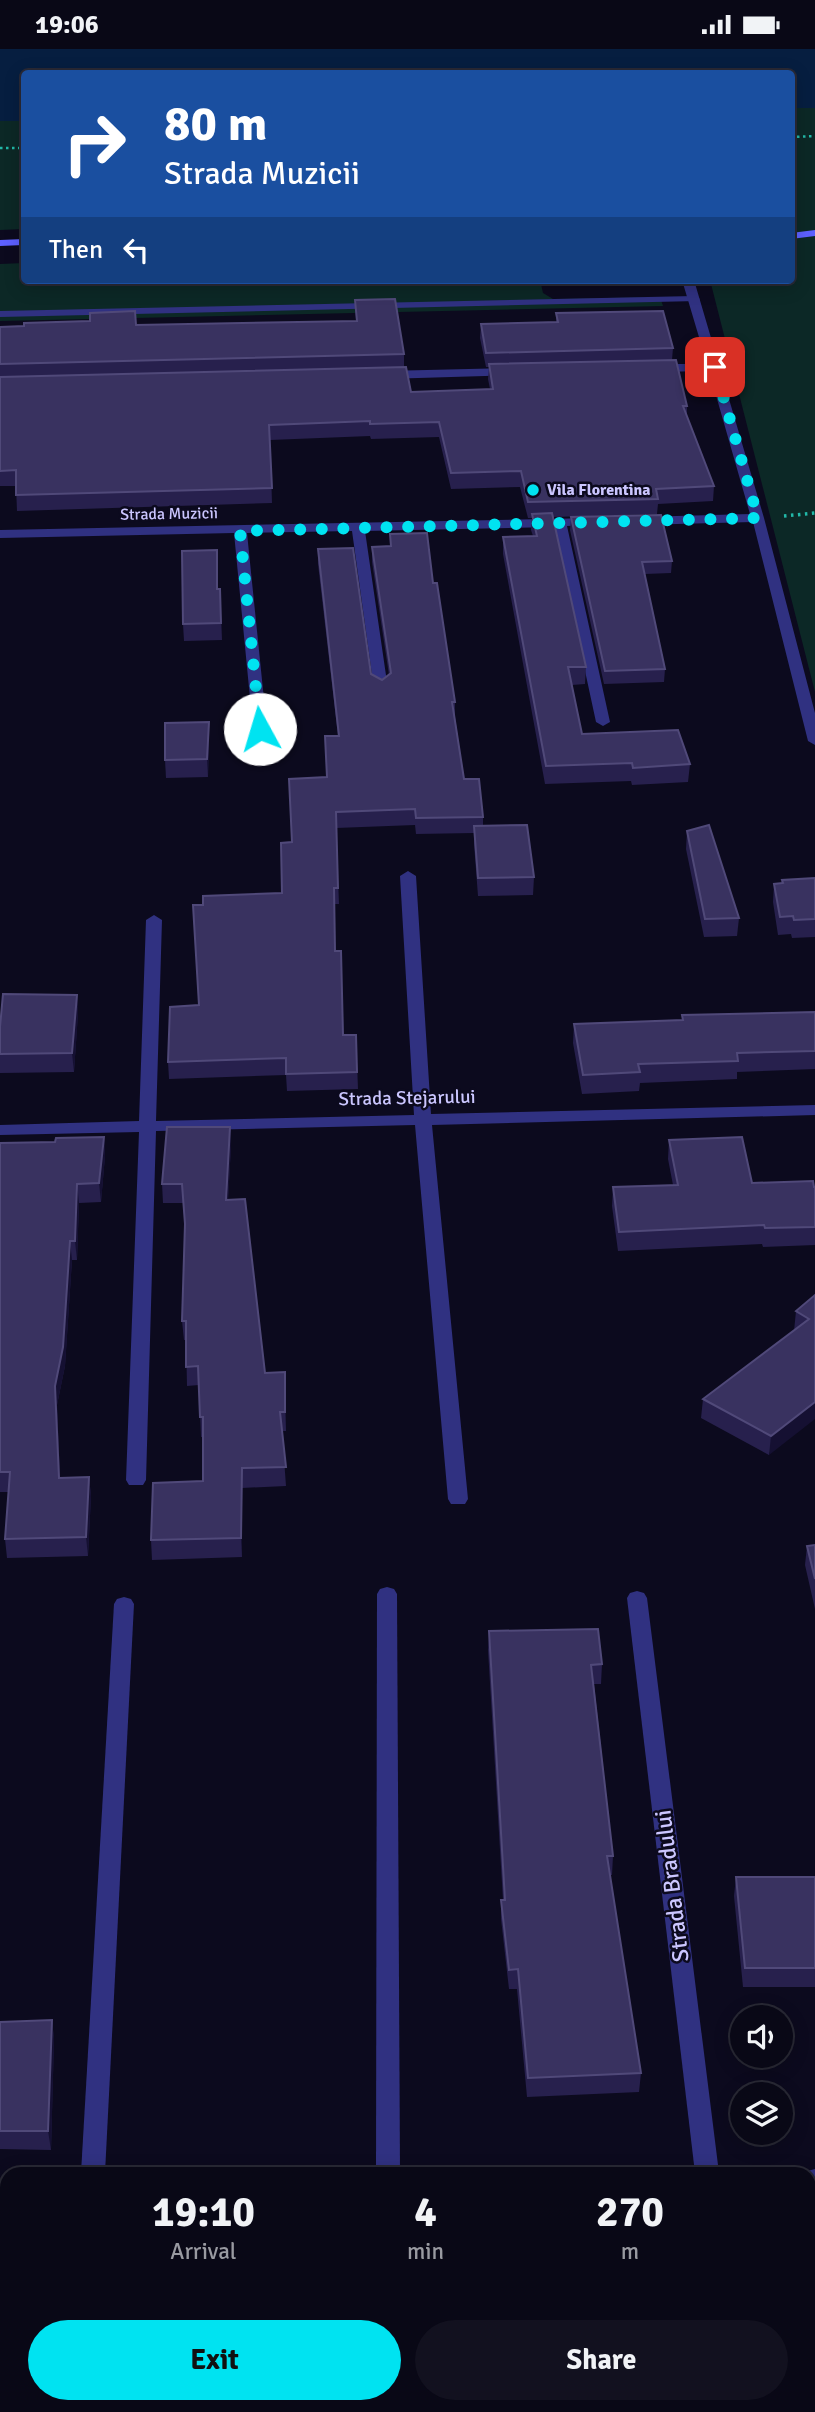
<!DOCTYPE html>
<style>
body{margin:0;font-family:Signika,sans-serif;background:#12111f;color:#f1f3f6;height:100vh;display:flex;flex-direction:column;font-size:26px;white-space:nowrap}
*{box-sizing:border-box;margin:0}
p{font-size:23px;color:#999aa1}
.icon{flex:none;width:38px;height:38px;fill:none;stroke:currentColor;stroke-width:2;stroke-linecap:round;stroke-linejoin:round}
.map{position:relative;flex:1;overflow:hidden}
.sheet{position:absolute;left:0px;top:2118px;width:816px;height:247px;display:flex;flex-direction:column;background:#090816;border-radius:21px 21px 0 0;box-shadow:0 4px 18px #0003,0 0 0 2px #292935}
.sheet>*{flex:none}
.guide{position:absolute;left:21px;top:21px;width:774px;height:214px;border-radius:7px;box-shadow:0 4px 18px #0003,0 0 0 2px #292935;background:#1a4fa0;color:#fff;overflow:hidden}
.controls{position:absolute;left:730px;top:1956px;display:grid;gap:14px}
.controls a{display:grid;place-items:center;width:63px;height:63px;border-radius:50%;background:#090816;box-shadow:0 4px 18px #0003,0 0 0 2px #292935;font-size:35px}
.pin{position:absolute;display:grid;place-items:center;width:60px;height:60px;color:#fff;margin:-30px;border-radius:14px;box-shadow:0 4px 10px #0006}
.me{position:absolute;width:77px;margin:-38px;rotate:354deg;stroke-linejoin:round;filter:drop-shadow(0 0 5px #0008)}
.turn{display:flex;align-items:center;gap:24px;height:147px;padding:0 28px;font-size:32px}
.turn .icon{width:91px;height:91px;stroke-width:2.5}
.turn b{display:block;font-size:49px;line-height:60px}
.then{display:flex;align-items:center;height:66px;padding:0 28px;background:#0003;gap:14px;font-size:26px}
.eta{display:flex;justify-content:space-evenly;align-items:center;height:119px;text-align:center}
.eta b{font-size:42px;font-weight:800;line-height:49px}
.primary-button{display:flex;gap:14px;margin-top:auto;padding:14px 28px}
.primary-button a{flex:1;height:80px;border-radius:42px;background:#00e3f1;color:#111;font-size:28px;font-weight:800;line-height:80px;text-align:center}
.primary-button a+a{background:#12111f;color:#f1f3f6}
.status{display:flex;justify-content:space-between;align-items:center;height:49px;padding:0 35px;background:#090816;direction:ltr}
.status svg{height:19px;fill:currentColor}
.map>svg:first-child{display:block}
.green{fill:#0c2826}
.water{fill:#061e40}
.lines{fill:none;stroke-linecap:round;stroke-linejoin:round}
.path-far1{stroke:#22b8a8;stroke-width:2.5;stroke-dasharray:2.5 3.5;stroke-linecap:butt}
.path{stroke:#22b8a8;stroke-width:3.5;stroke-dasharray:2.5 4.5;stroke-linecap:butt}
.lane{fill:#303181;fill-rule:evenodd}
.street{fill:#303181;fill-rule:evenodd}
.secondary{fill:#5d60ff;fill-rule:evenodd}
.wall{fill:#27204d}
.shaded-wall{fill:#151032}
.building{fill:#393260;stroke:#504979;stroke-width:2}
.route{stroke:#00e3f1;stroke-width:12;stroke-dasharray:0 21.6}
.poi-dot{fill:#00e3f1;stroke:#0c0a1e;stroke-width:2.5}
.labels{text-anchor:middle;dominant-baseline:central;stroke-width:5;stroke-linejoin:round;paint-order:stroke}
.far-poi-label{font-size:16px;font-weight:bold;fill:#cbc6ff;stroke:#0c0a1e;text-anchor:start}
.far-street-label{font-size:16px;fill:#cbc6ff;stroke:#0c0a1e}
.street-label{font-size:19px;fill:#cbc6ff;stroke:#0c0a1e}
.near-street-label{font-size:23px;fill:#cbc6ff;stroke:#0c0a1e}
</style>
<div class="status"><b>19:06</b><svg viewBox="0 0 49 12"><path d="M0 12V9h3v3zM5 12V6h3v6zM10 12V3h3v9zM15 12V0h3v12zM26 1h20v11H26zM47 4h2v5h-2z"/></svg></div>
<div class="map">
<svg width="815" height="2363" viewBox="0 0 815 2363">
<rect width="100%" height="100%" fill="#0c0a1e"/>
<g class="green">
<polygon points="791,59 815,59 815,643 710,231 791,231"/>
<polygon points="0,72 24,72 24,180 0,181"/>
<polygon points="24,214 24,231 540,231 543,244 553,250 660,248 663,257 0,272 0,215"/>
</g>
<polygon class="water" points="0,0 815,0 815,59 791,59 791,24 24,24 24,72 0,72"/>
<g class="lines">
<g class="path-far1">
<polyline points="791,88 815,87"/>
<polyline points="0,99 24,99"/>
</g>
<polyline class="path" points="784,467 815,464"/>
<polygon class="lane" points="694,247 700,250 698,252 0,268 0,262"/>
<g class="street">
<polygon points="682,231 694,231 764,469 815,664 815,696 808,692 753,473 639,476 633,472 639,468 750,465 709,322 654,323 648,319 654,315 707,315"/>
<polygon points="511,319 517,323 515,326 385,330 379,326 385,322"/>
<polygon points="594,469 599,470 599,476 567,477 610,673 603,677 596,673 554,478 365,482 388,640 381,644 374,640 352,482 247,484 267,680 260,684 253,680 234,484 0,489 0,481"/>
<polygon points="408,822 416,827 431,1065 815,1056 815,1066 432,1076 468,1450 465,1455 451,1455 448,1450 415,1076 156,1082 146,1431 143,1436 129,1436 126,1431 139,1083 0,1086 0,1076 139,1072 146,871 154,866 162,871 156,1072 414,1066 400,827"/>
<polygon points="387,1538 394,1540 397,1545 400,2124 376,2124 377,1545 380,1540"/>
<polygon points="637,1542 644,1544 647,1549 719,2124 695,2124 627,1549 630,1544"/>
<polygon points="124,1548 131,1550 134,1555 105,2124 81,2124 114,1555 117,1550"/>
<polygon points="815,2120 815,2142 808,2142 808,2124 800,2124"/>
<polygon points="7,2142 7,2164 0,2165 0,2143"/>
<rect x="492" y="2357" width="26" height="6"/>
</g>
<g class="secondary">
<polygon points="815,181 815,187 791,190 791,184"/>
<polygon points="24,190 24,196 0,197 0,191"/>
</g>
</g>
<g class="wall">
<polygon points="355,251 404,305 404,318 411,343 490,340 488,330 489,318 486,318 480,289 481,275 556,273 556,264 673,299 672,311 687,357 687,367 714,437 713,452 658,455 657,465 553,468 586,618 585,635 572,636 582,685 690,715 688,733 632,736 631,732 545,735 503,505 503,488 533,487 531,481 532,469 528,469 520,438 451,440 439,388 371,390 370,387 270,391 272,454 17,462 16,437 0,437 0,278 356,272"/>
<polygon points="571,468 672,512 671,524 645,525 665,620 664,633 604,635 570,481"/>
<polygon points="390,485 433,534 455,653 455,668 464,730 483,768 483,777 534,828 533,846 478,847 474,795 474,784 416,785 415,776 336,779 339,855 334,855 335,902 343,986 356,986 358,1040 287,1042 286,1026 169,1030 168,1013 199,956 203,856 282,844 292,793 327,728 338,687 318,515 318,500 371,625 382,631 389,626 372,513 372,498 390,497"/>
<polygon points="217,501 218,540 220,540 222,591 184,592 183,575"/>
<polygon points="209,690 208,728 166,729 165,711"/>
<polygon points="687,782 739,869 737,887 704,888 686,800"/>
<polygon points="815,829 815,888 792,889 791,885 778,886 773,853 774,835 781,834 782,831"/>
<polygon points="77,946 78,964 74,1023 0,1024 0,978"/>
<polygon points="815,963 815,1020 737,1023 737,1030 640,1034 639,1042 582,1045 573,994 574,975 682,971 682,966"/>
<polygon points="104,1088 105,1107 101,1153 79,1154 77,1211 72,1211 65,1317 57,1356 60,1429 89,1428 91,1447 88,1507 7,1509 5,1490 9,1443 0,1443 0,1094 55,1093"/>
<polygon points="669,1091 752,1134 815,1138 815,1196 763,1198 762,1195 618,1202 612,1157 613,1138 673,1136 668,1110"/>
<polygon points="231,1097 228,1151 265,1324 285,1342 286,1382 282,1382 286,1437 242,1439 242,1508 152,1511 151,1491 203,1432 203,1388 201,1388 199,1336 187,1337 186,1291 184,1291 182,1272 185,1177 183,1154 163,1154 162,1135"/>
<polygon points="815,1246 769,1406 701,1369 703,1350 794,1282 796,1262"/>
<polygon points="815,1496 815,1560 805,1516 807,1497"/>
<polygon points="489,1582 602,1615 601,1635 594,1635 613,1807 612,1826 610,1826 641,2024 639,2043 527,2048 517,1940 509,1940 501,1870 501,1851 503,1851 488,1601"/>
<polygon points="736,1828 815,1828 815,1938 743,1938 734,1847"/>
<polygon points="52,1971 54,1990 51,2101 0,2100 0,1973"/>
<polygon points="7,2196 7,2322 0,2322 0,2197"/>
<polygon points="815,2207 815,2263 808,2264 808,2208"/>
<polygon points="808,2281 815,2323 812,2342 808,2342"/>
<polygon points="137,2357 156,2357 137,2360"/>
</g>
<g class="shaded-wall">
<polygon points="209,673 209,690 208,728 207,710"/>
<polygon points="77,946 78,964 74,1023 72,1004"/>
<polygon points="230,1078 231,1097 227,1170 226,1151"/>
<polygon points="104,1088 105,1107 101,1153 99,1134"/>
<polygon points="77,1135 79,1154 77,1211 75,1192"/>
<polygon points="70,1192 72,1211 65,1317 57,1356 61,1448 59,1429 55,1337"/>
<polygon points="815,1353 815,1370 769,1406 771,1387"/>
<polygon points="242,1419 242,1508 241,1489"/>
<polygon points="89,1428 91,1447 88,1507 86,1488"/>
<polygon points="52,1971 54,1990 51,2101 48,2082"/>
</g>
<g class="building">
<polygon points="395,250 404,305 0,315 0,278 24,277 24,274 90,272 90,264 135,262 136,276 357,272 355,251"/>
<polygon points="663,262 673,299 486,304 481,275 558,273 556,264"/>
<polygon points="676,311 687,357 683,357 714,437 656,440 658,450 528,453 521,422 451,424 439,373 370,375 370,372 269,376 272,439 16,446 16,421 0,422 0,328 406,318 411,343 493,340 489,315"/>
<polygon points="552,464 586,618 568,618 582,685 678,681 690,715 633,719 632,714 546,717 503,488 537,487 532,465"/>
<polygon points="661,466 672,512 642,513 665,620 605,622 571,468"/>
<polygon points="427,484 433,534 437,534 455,653 452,653 464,730 479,730 483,768 416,769 415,760 336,763 338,839 334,839 335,902 341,902 343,986 356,986 357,1023 286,1025 286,1009 168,1013 170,958 199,956 193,856 203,856 203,847 282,844 281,794 292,793 289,730 327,728 325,687 339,687 318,500 353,499 371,625 382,631 391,624 372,498 391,497 390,485"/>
<polygon points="217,501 217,540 220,540 221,574 183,575 182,502"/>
<polygon points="209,673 207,710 165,711 165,674"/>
<polygon points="527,776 534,828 478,829 474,777"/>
<polygon points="709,776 739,869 705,870 687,782"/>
<polygon points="815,829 815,870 794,871 793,867 780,868 774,835 783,834 782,831"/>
<polygon points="3,945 77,946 72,1004 0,1005 0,978"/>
<polygon points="815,963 815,1002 737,1004 738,1012 638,1015 640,1023 583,1026 574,975 683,971 682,966"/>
<polygon points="167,1078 230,1078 226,1151 245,1150 265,1324 285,1323 285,1363 280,1363 286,1418 242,1419 241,1489 151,1491 153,1434 203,1432 203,1368 200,1368 198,1317 186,1318 186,1272 182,1272 185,1175 182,1135 162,1135"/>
<polygon points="104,1088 99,1134 77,1135 75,1192 70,1192 63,1298 55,1337 59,1429 89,1428 86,1488 5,1490 10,1423 0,1423 0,1094 55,1093 56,1089"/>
<polygon points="742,1088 752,1134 813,1132 814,1138 815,1138 815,1178 765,1179 764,1176 619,1183 613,1138 678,1136 669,1091"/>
<polygon points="815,1246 815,1353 771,1387 703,1350 809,1270 796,1262"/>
<polygon points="815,1496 815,1530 807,1497"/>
<polygon points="598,1580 602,1615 591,1616 613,1807 607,1807 641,2024 528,2029 518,1920 509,1921 501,1851 505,1851 489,1582"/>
<polygon points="736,1828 815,1828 815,1919 745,1919"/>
<polygon points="52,1971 48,2082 0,2082 0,1973"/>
<polygon points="7,2196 7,2303 0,2304 0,2197"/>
<polygon points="815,2207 815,2245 808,2245 808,2208"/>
<polygon points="808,2281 815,2323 808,2324"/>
<polygon points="622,2357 749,2357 750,2363 623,2363"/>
</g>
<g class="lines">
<polyline class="route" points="260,680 240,482 758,469 715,318"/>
</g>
<circle class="poi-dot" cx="533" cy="441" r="7"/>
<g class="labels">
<g class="far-poi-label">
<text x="547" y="441">Vila Florentina</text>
</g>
<g class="far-street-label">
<text transform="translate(169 465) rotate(-1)">Strada Muzicii</text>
</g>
<g class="street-label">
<text transform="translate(407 1049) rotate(-1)">Strada Stejarului</text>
</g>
<g class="near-street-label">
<text transform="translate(672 1837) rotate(-97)">Strada Bradului</text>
</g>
</g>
</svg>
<div class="controls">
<a><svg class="icon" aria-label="sound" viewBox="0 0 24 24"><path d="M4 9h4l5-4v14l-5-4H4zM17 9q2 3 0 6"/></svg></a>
<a><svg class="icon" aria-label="layers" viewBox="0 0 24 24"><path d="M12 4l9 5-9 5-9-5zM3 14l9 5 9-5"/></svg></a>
</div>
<div class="pin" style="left:715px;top:318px;background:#d93025"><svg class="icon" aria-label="arrive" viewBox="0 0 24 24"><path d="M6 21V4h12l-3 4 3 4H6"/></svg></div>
<svg class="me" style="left:260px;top:680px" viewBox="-20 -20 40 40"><circle r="19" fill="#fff"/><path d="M0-13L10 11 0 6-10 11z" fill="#00e3f1"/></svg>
<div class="guide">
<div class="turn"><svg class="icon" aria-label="right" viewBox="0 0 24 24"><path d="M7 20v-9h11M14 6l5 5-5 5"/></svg><div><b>80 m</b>Strada Muzicii</div></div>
<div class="then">Then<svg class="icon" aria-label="left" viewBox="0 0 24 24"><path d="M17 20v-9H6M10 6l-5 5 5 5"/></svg></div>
</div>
<section class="sheet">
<div class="eta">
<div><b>19:10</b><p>Arrival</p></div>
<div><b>4</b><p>min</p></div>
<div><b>270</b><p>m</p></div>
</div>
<div class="primary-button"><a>Exit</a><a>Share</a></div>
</section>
</div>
